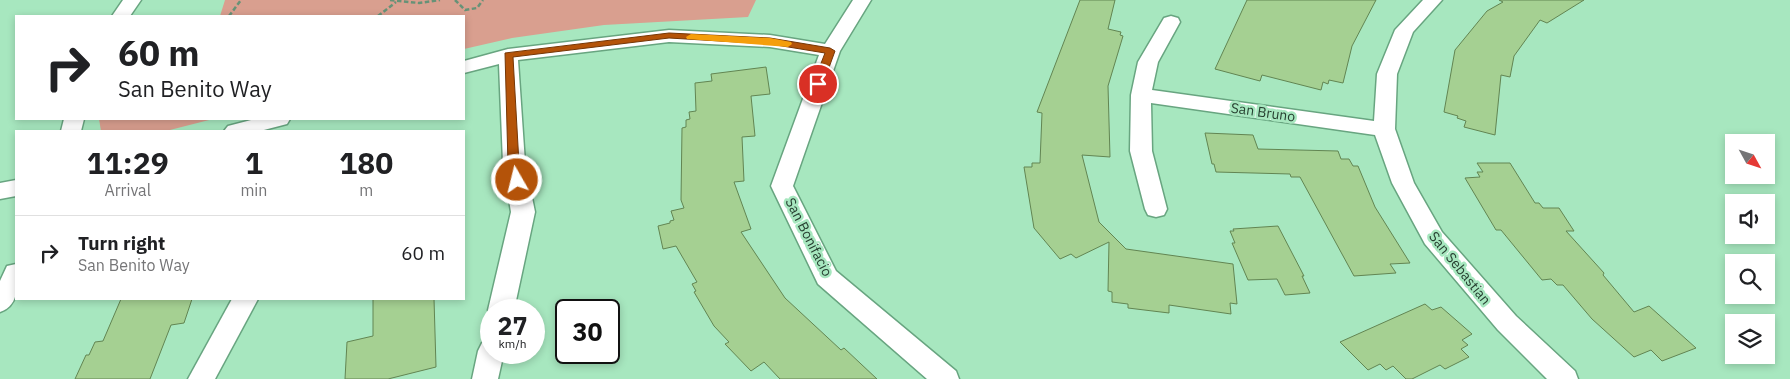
<!DOCTYPE html>
<style>
body{margin:0;font-family:"IBM Plex Sans",sans-serif;background:#f6f6f6;color:#202124;height:100vh;display:flex;flex-direction:column;font-size:19px;white-space:nowrap}
*{box-sizing:border-box;margin:0}
p{font-size:16px;color:#757577}
.icon{flex:none;width:28px;height:28px;fill:none;stroke:currentColor;stroke-width:2;stroke-linecap:round;stroke-linejoin:round}
.map{position:relative;flex:1;overflow:hidden}
.panel{position:absolute;left:15px;top:130px;width:450px;height:170px;display:flex;flex-direction:column;background:#fff;border-radius:0px;box-shadow:0 2px 8px #0003}
.panel>*{flex:none}
.hud{position:absolute;left:15px;top:15px;width:450px;height:105px;border-radius:0px;box-shadow:0 2px 8px #0003;background:#fff;color:#202124;overflow:hidden}
.needle{width:32px;rotate:130deg}
.buttons{position:absolute;left:1725px;top:134px;display:grid;gap:10px}
.buttons a{display:grid;place-items:center;width:50px;height:50px;border-radius:0px;background:#fff;box-shadow:0 2px 8px #0003;font-size:25px}
.speed{position:absolute;left:480px;top:299px;display:flex;gap:10px;font-size:25px;font-weight:700;text-align:center}
.speed>*{display:grid;place-content:center;width:65px;height:65px;border-radius:50%;background:#fff;box-shadow:0 2px 8px #0003;line-height:1}
.speed small{font-size:12px;font-weight:400}
.speed .limit{border:2px solid #111;border-radius:8px;background:#fff;color:#111}
.pin{position:absolute;display:grid;place-items:center;width:42px;height:42px;color:#fff;margin:-21px;border:2px solid #fff;border-radius:50%;box-shadow:0 1px 5px #0007}
.me{position:absolute;width:55px;margin:-28px;rotate:352deg;stroke-linejoin:round;filter:drop-shadow(0 0 4px #0008)}
.turn{display:flex;align-items:center;gap:18px;height:105px;padding:0 20px;font-size:22px}
.turn .icon{width:65px;height:65px;stroke-width:2.5}
.turn b{display:block;font-size:35px;line-height:42px}
.eta{display:flex;justify-content:space-evenly;align-items:center;height:85px;text-align:center}
.eta b{font-size:30px;font-weight:700;line-height:35px}
ul{padding:0;list-style:none}
li{display:flex;align-items:center;gap:15px;height:75px;padding:0 20px;border-top:1px solid #e0e0e0}
li div{flex:1}
li b{display:block;font-size:19px}
li em{font-style:normal}
.map>svg:first-child{display:block}
.green{fill:#d99f8f}
.building{fill:#a5d092;stroke:#628552}
.lines{fill:none;stroke-linecap:round;stroke-linejoin:round}
.minor-casing{stroke:#68a580;stroke-width:3}
.path{stroke:#669277;stroke-width:2.5;stroke-dasharray:4.5 2.5;stroke-linecap:butt}
.minor{fill:#fff;fill-rule:evenodd}
.route{fill:#b45309;stroke:#753606}
.slow{fill:#f59e0b}
.labels{text-anchor:middle;dominant-baseline:central;stroke-width:5;stroke-linejoin:round;paint-order:stroke}
.street-label{font-size:14px;fill:#263f30;stroke:#a7e7bf}
</style>
<div class="map">
<svg width="1790" height="379" viewBox="0 0 1790 379">
<rect width="100%" height="100%" fill="#a7e7bf"/>
<g class="green">
<polygon points="225,0 756,0 748,17 604,25 512,38 464,49 464,16 220,16"/>
<polygon points="99,119 213,119 166,131 101,131"/>
</g>
<g class="building">
<polygon points="1080,0 1115,0 1108,29 1121,32 1120,35 1123,36 1108,86 1110,157 1082,155 1099,222 1126,249 1233,264 1237,304 1230,303 1231,314 1169,305 1169,313 1128,308 1128,304 1112,302 1112,292 1108,291 1109,242 1076,258 1071,254 1060,259 1034,228 1024,167 1032,167 1032,163 1040,163 1042,113 1037,112"/>
<polygon points="1247,0 1376,0 1352,46 1343,83 1329,80 1328,84 1323,82 1321,90 1262,75 1260,81 1215,69"/>
<polygon points="1499,0 1584,0 1547,23 1540,20 1514,56 1510,77 1501,75 1495,135 1464,127 1466,121 1457,118 1458,116 1444,112 1455,50 1487,11 1503,2"/>
<polygon points="766,67 770,94 751,96 755,136 742,137 744,181 734,182 751,229 741,232 785,298 841,350 844,348 877,379 780,379 764,362 751,371 725,344 729,342 714,326 694,292 696,291 692,284 697,282 676,246 663,249 658,226 670,223 670,221 674,220 671,211 684,208 681,200 682,128 686,127 686,120 690,119 689,112 696,111 695,83 712,81 711,74"/>
<polygon points="1205,133 1253,135 1258,149 1338,151 1341,159 1349,159 1353,166 1358,166 1375,207 1410,263 1390,264 1396,273 1354,276 1300,177 1291,177 1290,174 1216,172 1214,164 1212,164"/>
<polygon points="1477,163 1510,163 1535,203 1539,203 1543,208 1559,208 1574,231 1566,231 1604,273 1603,275 1634,312 1649,306 1696,348 1662,361 1651,350 1634,357 1592,319 1563,285 1557,285 1551,279 1542,280 1501,230 1496,230 1465,178 1480,177 1477,172 1483,172"/>
<polygon points="1278,226 1304,276 1302,276 1310,293 1285,295 1277,279 1248,280 1232,243 1235,243 1230,231 1234,231 1233,229"/>
<polygon points="121,299 192,299 184,323 171,325 150,379 75,379 86,355 89,355 95,342 103,341"/>
<polygon points="373,299 434,299 436,367 388,379 345,379 347,342 373,336"/>
<polygon points="1425,304 1432,310 1441,307 1472,334 1462,340 1468,345 1461,349 1469,357 1445,369 1440,365 1412,379 1406,379 1393,366 1386,370 1380,364 1368,370 1340,342"/>
</g>
<g class="lines">
<defs>
<g id="minor">
<polygon points="123,0 141,0 130,16 112,16"/>
<polygon points="853,0 871,0 840,51 793,186 836,271 956,371 959,379 927,379 818,284 771,186 819,55 770,47 669,42 518,60 525,163 535,212 514,310 491,310 491,315 488,310 511,212 503,163 499,64 464,73 464,61 508,49 669,30 770,35 825,44"/>
<polygon points="1423,0 1442,0 1413,32 1397,74 1395,129 1414,183 1442,232 1516,316 1575,371 1578,379 1547,379 1498,330 1425,244 1392,183 1375,135 1151,103 1152,151 1167,209 1164,215 1156,217 1148,215 1145,209 1130,151 1131,95 1138,62 1164,18 1171,16 1178,18 1180,22 1158,62 1152,90 1374,121 1377,74 1395,30"/>
<polygon points="64,119 84,119 81,131 61,131"/>
<polygon points="255,119 290,119 287,124 260,131 224,131 228,126"/>
<polygon points="16,180 16,196 0,199 0,183"/>
<path d="M16 264C17 282 21 305 0 312V281L7 266Z"/>
<polygon points="232,299 258,299 215,379 188,379"/>
<polygon points="491,340 491,352 504,352 498,379 472,379 478,351 482,343"/>
</g>
</defs>
<use href="#minor" class="minor-casing"/>
<g class="path">
<polyline points="390,0 419,3 440,0"/>
<polyline points="455,0 465,10 477,8 483,0"/>
<polyline points="229,16 241,0"/>
<polyline points="378,16 396,2"/>
</g>
<use href="#minor" class="minor"/>
</g>
<polygon class="route" points="669,33 770,38 830,48 835,51 823,84 818,88 813,84 825,53 770,44 669,38 513,57 519,164 523,180 517,183 513,182 508,164 505,53"/>
<polygon class="slow" points="691,34 770,38 791,42 792,44 788,47 687,39 686,37"/>
<g class="labels">
<g class="street-label">
<text transform="translate(1263 112) rotate(8)">San Bruno</text>
<text transform="translate(809 237) rotate(63)">San Bonifacio</text>
<text transform="translate(1460 268) rotate(51)">San Sebastian</text>
</g>
</g>
</svg>
<div class="buttons">
<a><svg class="needle" viewBox="-14 -14 28 28"><path d="M0-13l5 13h-10z" fill="#e53935"/><path d="M0 13l5-13h-10z" fill="#757577"/></svg></a>
<a><svg class="icon" aria-label="sound" viewBox="0 0 24 24"><path d="M4 9h4l5-4v14l-5-4H4zM17 9q2 3 0 6"/></svg></a>
<a><svg class="icon" aria-label="search" viewBox="0 0 24 24"><circle cx="10" cy="10" r="6"/><path d="M15 15l6 6"/></svg></a>
<a><svg class="icon" aria-label="layers" viewBox="0 0 24 24"><path d="M12 4l9 5-9 5-9-5zM3 14l9 5 9-5"/></svg></a>
</div>
<div class="speed"><div>27<small>km/h</small></div><div class="limit">30</div></div>
<div class="pin" style="left:818px;top:84px;background:#d93025"><svg class="icon" aria-label="arrive" viewBox="0 0 24 24"><path d="M6 21V4h12l-3 4 3 4H6"/></svg></div>
<svg class="me" style="left:517px;top:180px" viewBox="-20 -20 40 40"><circle r="17" fill="#b45309" stroke="#fff" stroke-width="3"/><path d="M0-11L8 9 0 5-8 9z" fill="#fff"/></svg>
<div class="hud">
<div class="turn"><svg class="icon" aria-label="right" viewBox="0 0 24 24"><path d="M7 20v-9h11M14 6l5 5-5 5"/></svg><div><b>60 m</b>San Benito Way</div></div>
</div>
<section class="panel">
<div class="eta">
<div><b>11:29</b><p>Arrival</p></div>
<div><b>1</b><p>min</p></div>
<div><b>180</b><p>m</p></div>
</div>
<ul>
<li><svg class="icon" aria-label="right" viewBox="0 0 24 24"><path d="M7 20v-9h11M14 6l5 5-5 5"/></svg><div><b>Turn right</b><p>San Benito Way</p></div><em>60 m</em></li>
</ul>
</section>
</div>
